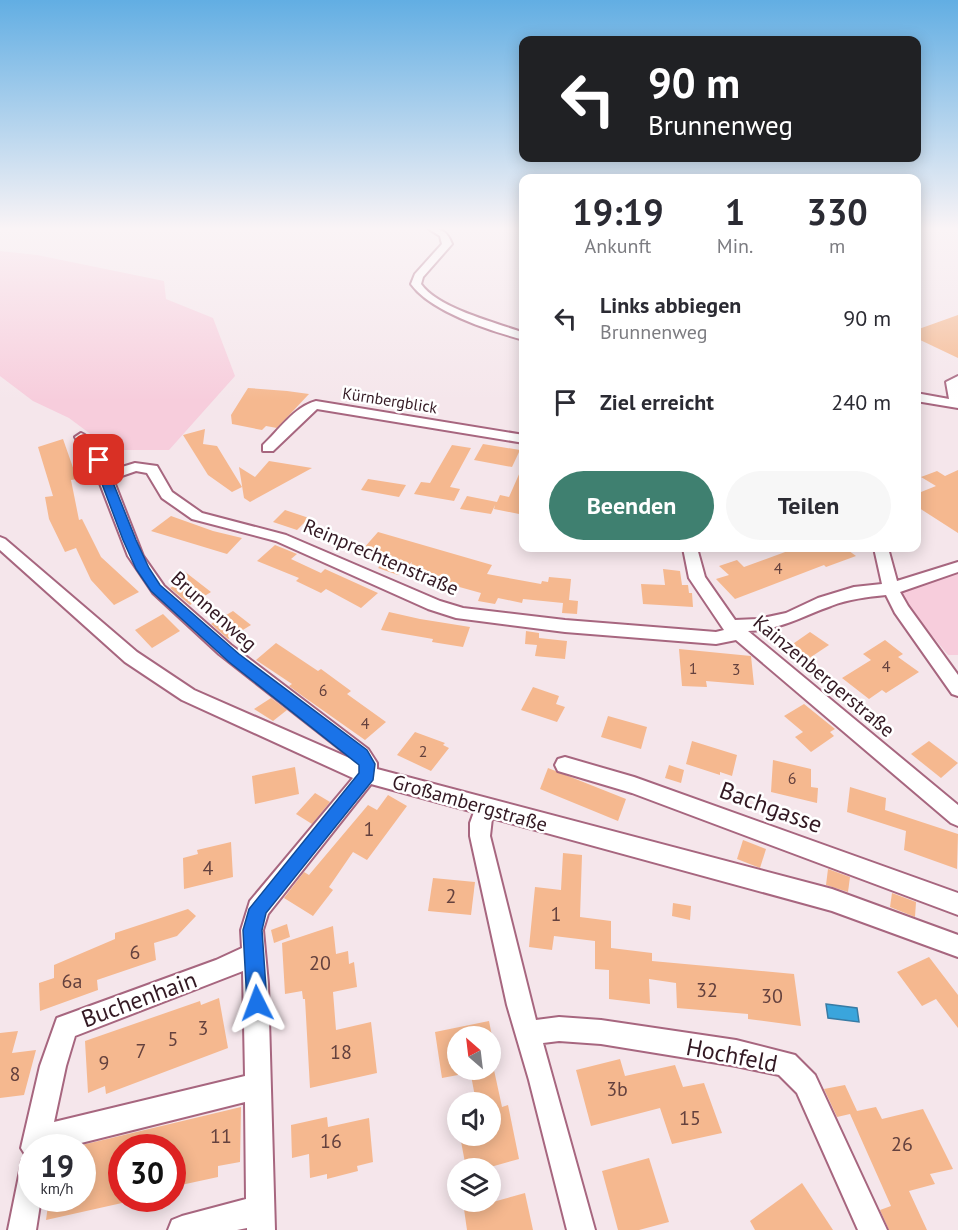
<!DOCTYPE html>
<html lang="de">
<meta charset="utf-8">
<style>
body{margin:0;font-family:"PT Sans",sans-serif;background:#f7f7f7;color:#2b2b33;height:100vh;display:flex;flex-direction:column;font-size:22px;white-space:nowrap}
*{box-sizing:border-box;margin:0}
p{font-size:20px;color:#7c7c81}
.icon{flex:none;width:33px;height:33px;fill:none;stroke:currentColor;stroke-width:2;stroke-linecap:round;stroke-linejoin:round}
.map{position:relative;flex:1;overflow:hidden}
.side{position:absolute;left:519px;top:174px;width:402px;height:378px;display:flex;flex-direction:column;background:#fff;border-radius:12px;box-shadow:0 3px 15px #0003}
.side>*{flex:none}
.banner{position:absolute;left:519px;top:36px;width:402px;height:126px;border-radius:12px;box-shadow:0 3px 15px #0003;background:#202124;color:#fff;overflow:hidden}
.needle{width:39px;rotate:332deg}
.fabs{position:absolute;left:447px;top:1026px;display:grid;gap:12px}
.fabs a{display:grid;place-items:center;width:54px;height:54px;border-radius:50%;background:#fff;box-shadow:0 3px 15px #0003;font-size:30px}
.speed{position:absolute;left:18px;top:1134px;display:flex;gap:12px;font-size:30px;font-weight:700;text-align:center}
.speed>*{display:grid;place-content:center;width:78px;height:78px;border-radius:50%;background:#fff;box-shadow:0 3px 15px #0003;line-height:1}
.speed small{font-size:15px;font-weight:400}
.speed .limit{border:9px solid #d22;background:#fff;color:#111}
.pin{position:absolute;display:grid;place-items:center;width:51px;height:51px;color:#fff;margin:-26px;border-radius:12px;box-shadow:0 3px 9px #0006}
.me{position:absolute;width:66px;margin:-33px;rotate:357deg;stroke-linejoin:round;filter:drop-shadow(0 0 4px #0008)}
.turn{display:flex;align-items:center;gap:21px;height:126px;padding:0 30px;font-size:27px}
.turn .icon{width:78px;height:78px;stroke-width:2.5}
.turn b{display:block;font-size:42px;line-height:51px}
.eta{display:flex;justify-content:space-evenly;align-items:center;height:102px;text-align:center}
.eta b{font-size:36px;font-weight:700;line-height:42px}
.action{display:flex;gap:12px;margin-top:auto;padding:12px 30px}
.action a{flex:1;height:69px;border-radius:36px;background:#3f8070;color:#fff;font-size:24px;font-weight:700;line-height:69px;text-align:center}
.action a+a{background:#f7f7f7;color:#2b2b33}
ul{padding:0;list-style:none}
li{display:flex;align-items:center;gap:18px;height:84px;padding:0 30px}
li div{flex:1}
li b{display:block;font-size:22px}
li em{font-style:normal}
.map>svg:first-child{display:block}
.green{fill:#f7cddc}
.water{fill:#3aa5dc;stroke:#387ba4;stroke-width:1.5}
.building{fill:#f5b88f}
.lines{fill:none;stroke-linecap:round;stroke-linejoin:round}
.minor-casing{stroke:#a7667f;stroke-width:4}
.minor{fill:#fff;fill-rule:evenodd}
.route{fill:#1a73e8;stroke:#114b97;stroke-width:1.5}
.labels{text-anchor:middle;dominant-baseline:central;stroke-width:5;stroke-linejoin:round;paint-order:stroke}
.far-street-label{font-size:16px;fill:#331923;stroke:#fff}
.number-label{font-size:16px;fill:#64413e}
.street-label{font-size:20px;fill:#331923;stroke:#fff}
.near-number-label{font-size:20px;fill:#64413e}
.near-street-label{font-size:24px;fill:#331923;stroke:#fff}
</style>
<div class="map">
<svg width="958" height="1230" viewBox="0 0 958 1230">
<rect width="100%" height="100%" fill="#f5e6eb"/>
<g class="green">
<polygon points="0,251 37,255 164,281 166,299 213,318 235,376 169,450 112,450 69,418 33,401 0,376"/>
<polygon points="958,573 958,655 948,655 914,614 901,593"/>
</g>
<polygon class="water" points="826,1004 857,1008 859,1022 828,1018"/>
<g class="building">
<polygon points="958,315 958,358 916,338 916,330"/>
<polygon points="248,388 287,391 309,394 277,428 266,426 262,430 232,424 231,415"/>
<polygon points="205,429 203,444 217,446 242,487 232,492 208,475 183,435"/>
<polygon points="63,439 77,479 71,480 79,520 82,519 101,557 139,592 114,605 91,580 76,548 65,552 49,519 45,497 53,496 38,447"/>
<polygon points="483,444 520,450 512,467 474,460"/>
<polygon points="452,445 471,448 450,487 460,489 454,501 414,494 421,482 430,483"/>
<polygon points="269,461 312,468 250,502 244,498 239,467 255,477"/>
<polygon points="524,463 524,515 494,509 495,505 491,514 460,509 467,496 497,502 500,495 509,497"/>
<polygon points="958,470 958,533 916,506 916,494 936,486 921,477 937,471 945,476"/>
<polygon points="368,479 406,485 399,497 361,490"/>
<polygon points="285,510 309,518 297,530 273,522"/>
<polygon points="171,516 213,531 242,538 227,554 151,531"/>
<polygon points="378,532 492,565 487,574 541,584 542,581 548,582 549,577 571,579 569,600 578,601 577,614 562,613 563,603 523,599 522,603 498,598 495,604 478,601 481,593 445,583 448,579 410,568 412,562 398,575 378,568 389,557 363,549"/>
<polygon points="275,545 297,554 291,559 321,573 325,569 378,593 361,608 326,589 321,593 296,581 299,578 257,561"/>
<polygon points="796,548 845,548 856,556 826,567 824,565 735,599 716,579 729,575 719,566 737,560 744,567"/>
<polygon points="663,569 680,571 682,585 688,585 689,593 692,593 693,607 643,604 641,584 665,585"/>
<polygon points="184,571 211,592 190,605 170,588 177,584 170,578"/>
<polygon points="233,611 251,625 228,639 211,624"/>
<polygon points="389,612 420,619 470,627 463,647 432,642 433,639 381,630"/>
<polygon points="163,614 180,631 152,648 135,630"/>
<polygon points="526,631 539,633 539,638 567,641 565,659 535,656 537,645 525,644"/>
<polygon points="810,632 829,645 805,661 787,648"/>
<polygon points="885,640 903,654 898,657 919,672 886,693 882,690 869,699 842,678 871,660 863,654"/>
<polygon points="276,643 318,671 321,669 351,691 347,694 386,722 365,740 304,697 289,686 292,684 256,660"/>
<polygon points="679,649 751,656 754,685 706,681 707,687 682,686"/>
<polygon points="533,687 559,696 556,704 565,707 557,722 521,710"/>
<polygon points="271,698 287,710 273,721 254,709"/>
<polygon points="804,704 835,729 830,732 834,736 811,752 795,737 803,732 784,716"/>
<polygon points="608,716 647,727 641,749 601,737"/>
<polygon points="415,732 445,743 443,745 449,748 431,771 397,755"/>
<polygon points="692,741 737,755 732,776 720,772 720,775 686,764"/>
<polygon points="929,741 958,763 941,778 911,754"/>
<polygon points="773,760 811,769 811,787 818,788 817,803 771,792"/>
<polygon points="669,765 684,770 681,783 665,778"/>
<polygon points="295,767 299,794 255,804 252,776"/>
<polygon points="548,768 626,799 618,821 540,789"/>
<polygon points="850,787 886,798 885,810 958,834 957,869 904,850 906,831 847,812"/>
<polygon points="315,793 330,802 312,824 296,814"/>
<polygon points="388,795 407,806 367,860 353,852 329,887 333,890 313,916 284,898 304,872 309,875 368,805 377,810"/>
<polygon points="743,840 766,849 760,868 737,859"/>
<polygon points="231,842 233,877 184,889 183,858 198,854 197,850"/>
<polygon points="563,853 582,855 580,917 611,921 611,948 652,953 652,961 794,974 801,1026 748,1019 748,1014 677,1008 676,983 649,979 650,1004 609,999 609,970 595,969 595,941 554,936 552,950 529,947 535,887 561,890"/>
<polygon points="828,869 850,877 848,892 826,885"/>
<polygon points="433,878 475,882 471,915 428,911"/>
<polygon points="892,893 916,902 915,917 890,907"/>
<polygon points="673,903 691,906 690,920 672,916"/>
<polygon points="188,909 196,916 177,936 154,943 156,960 97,980 98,990 40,1011 39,983 54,978 54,965 115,939 115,933"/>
<polygon points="287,924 290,937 274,943 271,930"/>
<polygon points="333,926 336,954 348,951 349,964 354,962 357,987 333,992 336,1030 371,1022 377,1073 310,1088 305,999 303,999 302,991 285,994 282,943"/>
<polygon points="929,957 958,995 958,1028 936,999 922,1006 897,972"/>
<polygon points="219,998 228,1048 106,1094 105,1086 88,1093 85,1041 200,1001 201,1005"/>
<polygon points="489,1021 492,1036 458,1036 458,1075 442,1078 435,1032"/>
<polygon points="18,1031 12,1053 36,1050 24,1095 0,1098 0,1033"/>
<polygon points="620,1059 625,1076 675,1065 683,1087 704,1083 722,1133 672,1144 660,1108 591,1126 576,1070"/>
<polygon points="470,1070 494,1070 502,1107 508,1105 519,1159 487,1168 466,1168 460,1136 490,1136 490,1102 476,1102"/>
<polygon points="845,1085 857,1111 876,1107 882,1119 923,1109 953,1169 930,1174 935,1184 909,1191 927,1230 889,1230 880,1210 891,1206 850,1114 837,1117 824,1089"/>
<polygon points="241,1107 240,1162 218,1166 218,1177 181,1185 182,1175 172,1177 172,1148 122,1148 122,1203 46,1220 49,1198 82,1198 82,1145"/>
<polygon points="327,1117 328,1127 369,1118 373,1162 357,1166 358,1171 327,1179 327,1174 310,1178 309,1154 292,1158 291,1125"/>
<polygon points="649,1158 669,1222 639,1230 618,1230 602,1171"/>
<polygon points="802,1183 833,1230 755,1230 750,1221"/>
<polygon points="525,1193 533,1230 467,1230 464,1209 467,1208 466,1202 493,1202"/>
</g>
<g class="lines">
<defs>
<g id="minor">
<path d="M429 229C442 229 447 231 452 244L423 277 421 284C439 309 495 322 524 333V340C491 331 431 312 411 284L415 274 442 244 440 236Z"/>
<polygon points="958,376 958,408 916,401 916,393 949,399 946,382"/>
<path d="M316 401 524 435V443L317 409 273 451H263V445C279 430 294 407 316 401Z"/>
<path d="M81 433C94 438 103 459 109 471L135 463 157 466 172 492 202 513 286 535 440 601 463 608 565 620 716 632 724 630 689 578 683 548H697L705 577 735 620 758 619 786 613 818 598 854 587 882 584 874 548H888L897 581 958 562V572L900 592 908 606 958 675V696L952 694 895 613 886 595C867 597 849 599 831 606 802 616 781 630 748 631L958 805V826L951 823 736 640 716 644 565 632 456 618 428 609 276 541 192 519 162 498 147 473 136 471 113 479 143 556 164 586 231 645 368 749 377 763V769L832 889 958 935V957L832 911 492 818 490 836 536 1020 559 1017 601 1020 736 1040 795 1055 815 1075 887 1230H858L797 1093 779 1075 736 1066 601 1044 559 1041 543 1043 595 1230H567L529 1080 507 1005 470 836V823L474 812 371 784 268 914 263 930 268 984 275 1230H247V1228L237 1230H168L172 1220 182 1216 246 1199 245 1102 61 1148H32V1198H41L36 1230H8L22 1161 28 1159 21 1148 40 1066 57 1018 216 960 242 948 241 930 250 901 353 778 182 700 125 662 0 550V537L5 539 137 652 194 690 354 760 219 654 153 593 128 556 94 468 75 437ZM243 971 245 1076 54 1122 66 1066 75 1036Z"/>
<polygon points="565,757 634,777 958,893 958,915 632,793 558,771 555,765 558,759"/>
</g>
</defs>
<use href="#minor" class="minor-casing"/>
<use href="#minor" class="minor"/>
</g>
<linearGradient id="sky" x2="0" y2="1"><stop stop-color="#62aee3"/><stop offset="0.57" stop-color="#faf4f6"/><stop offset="1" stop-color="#faf4f6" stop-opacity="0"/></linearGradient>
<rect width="958" height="401" fill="url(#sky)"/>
<polygon class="route" points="99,456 104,460 136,540 149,568 160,585 239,654 367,750 375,764 373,780 266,913 262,930 267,1003 264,1010 257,1013 250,1010 247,1003 243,930 249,909 359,773 359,765 229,662 151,591 136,569 123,540 93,460"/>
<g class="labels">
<g class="far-street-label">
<text transform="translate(390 400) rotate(9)">Kürnbergblick</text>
</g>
<g class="number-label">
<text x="778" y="568">4</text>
<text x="886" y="666">4</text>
<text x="693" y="668">1</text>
<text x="736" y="669">3</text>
<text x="323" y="690">6</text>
<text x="365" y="723">4</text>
<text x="423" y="751">2</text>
<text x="792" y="778">6</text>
</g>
<g class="street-label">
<text transform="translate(381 557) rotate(23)">Reinprechtenstraße</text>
<text transform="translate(214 611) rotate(42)">Brunnenweg</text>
<text transform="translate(824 676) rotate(40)">Kainzenbergerstraße</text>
<text transform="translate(470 803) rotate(16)">Großambergstraße</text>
</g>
<g class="near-number-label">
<text x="369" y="829">1</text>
<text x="208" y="868">4</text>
<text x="451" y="896">2</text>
<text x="556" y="914">1</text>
<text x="135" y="952">6</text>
<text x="320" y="963">20</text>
<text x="72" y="981">6a</text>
<text x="707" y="990">32</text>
<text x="772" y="996">30</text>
<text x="203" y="1028">3</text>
<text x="173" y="1039">5</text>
<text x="141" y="1051">7</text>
<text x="341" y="1052">18</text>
<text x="104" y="1063">9</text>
<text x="15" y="1074">8</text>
<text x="617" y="1089">3b</text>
<text x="690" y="1118">15</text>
<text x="221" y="1136">11</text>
<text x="331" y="1141">16</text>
<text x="902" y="1144">26</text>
</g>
<g class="near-street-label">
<text transform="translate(771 807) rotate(20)">Bachgasse</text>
<text transform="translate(139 999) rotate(-20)">Buchenhain</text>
<text transform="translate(732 1055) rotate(11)">Hochfeld</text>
</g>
</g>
</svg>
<div class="fabs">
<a><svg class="needle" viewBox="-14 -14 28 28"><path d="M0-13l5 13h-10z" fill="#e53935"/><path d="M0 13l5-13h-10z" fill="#7c7c81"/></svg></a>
<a><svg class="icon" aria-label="sound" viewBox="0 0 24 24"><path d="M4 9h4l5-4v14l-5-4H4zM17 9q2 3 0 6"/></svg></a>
<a><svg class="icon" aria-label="layers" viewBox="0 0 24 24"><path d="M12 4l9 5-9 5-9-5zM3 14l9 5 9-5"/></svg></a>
</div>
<div class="speed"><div>19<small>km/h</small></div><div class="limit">30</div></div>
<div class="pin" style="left:99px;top:460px;background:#d93025"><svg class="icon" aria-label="arrive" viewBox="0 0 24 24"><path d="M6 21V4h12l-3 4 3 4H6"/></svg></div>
<svg class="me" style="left:257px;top:1003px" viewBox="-20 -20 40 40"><path d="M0-17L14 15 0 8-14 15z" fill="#1a73e8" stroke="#fff" stroke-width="4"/></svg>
<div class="banner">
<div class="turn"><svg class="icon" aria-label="left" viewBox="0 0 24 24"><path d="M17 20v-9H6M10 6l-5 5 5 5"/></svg><div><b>90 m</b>Brunnenweg</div></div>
</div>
<section class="side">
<div class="eta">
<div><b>19:19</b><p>Ankunft</p></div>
<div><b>1</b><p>Min.</p></div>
<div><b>330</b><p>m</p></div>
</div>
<ul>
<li><svg class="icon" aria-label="left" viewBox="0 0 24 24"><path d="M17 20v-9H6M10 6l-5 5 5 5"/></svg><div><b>Links abbiegen</b><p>Brunnenweg</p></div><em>90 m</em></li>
<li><svg class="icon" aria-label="arrive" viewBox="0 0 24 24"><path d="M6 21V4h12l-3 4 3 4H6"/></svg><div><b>Ziel erreicht</b></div><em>240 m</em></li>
</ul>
<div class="action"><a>Beenden</a><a>Teilen</a></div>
</section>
</div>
